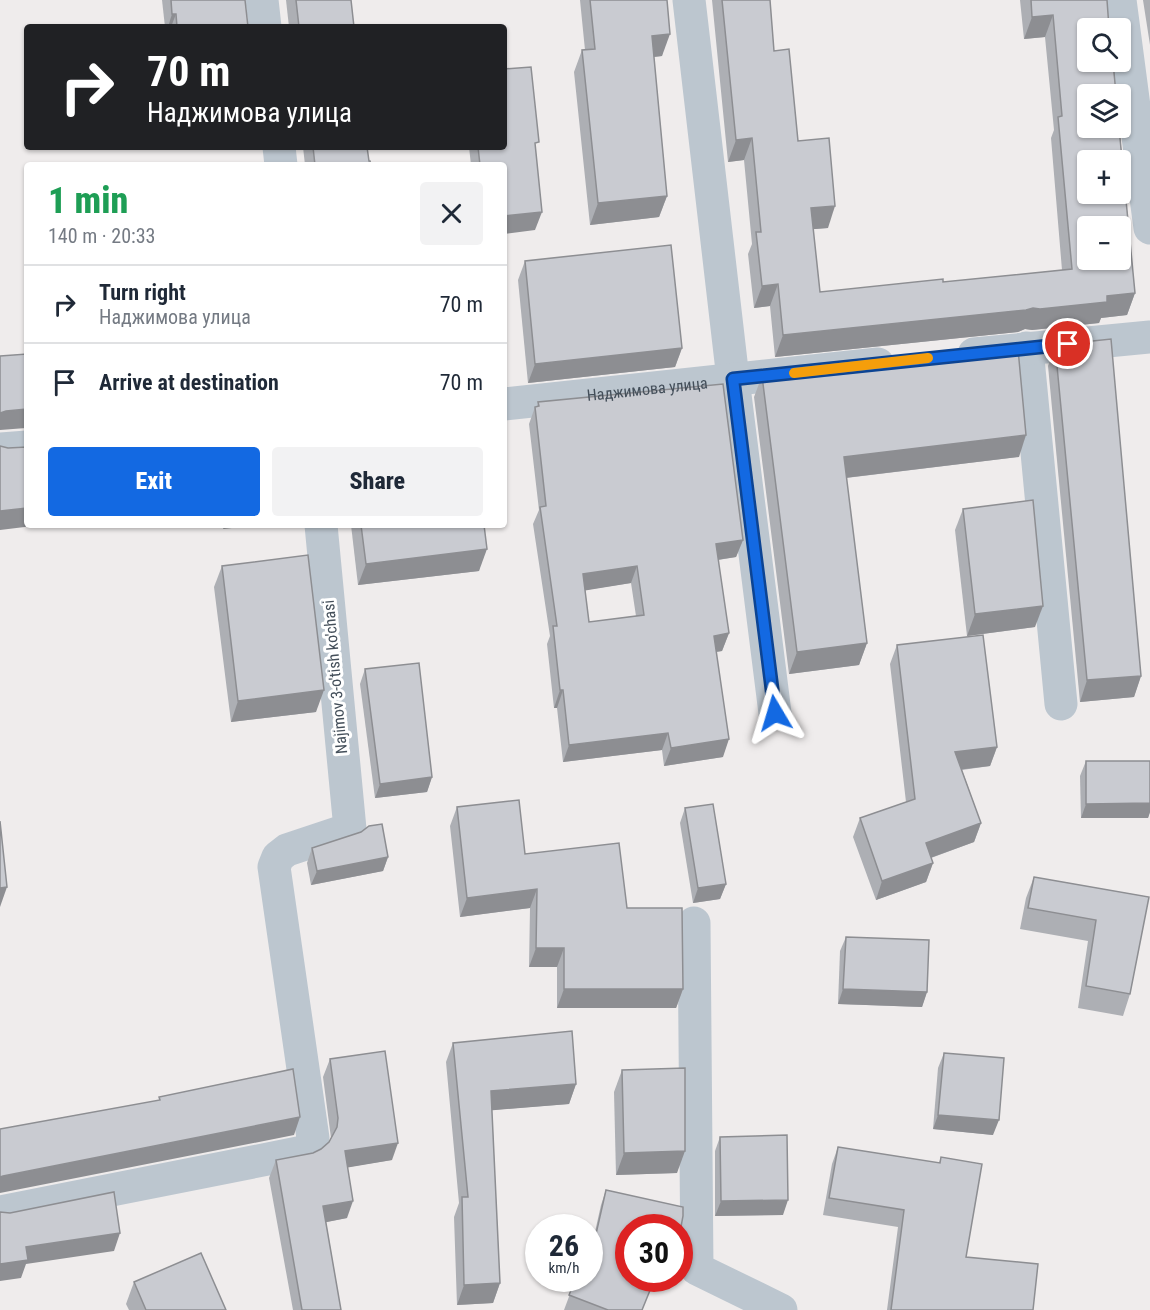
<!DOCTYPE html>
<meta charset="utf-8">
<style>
body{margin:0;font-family:"Roboto Condensed",sans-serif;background:#f2f2f3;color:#1f2937;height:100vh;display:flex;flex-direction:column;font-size:22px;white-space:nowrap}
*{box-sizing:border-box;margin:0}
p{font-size:20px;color:#747a83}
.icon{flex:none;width:33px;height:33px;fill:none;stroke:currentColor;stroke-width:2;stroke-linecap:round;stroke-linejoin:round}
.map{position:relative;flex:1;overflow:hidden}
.side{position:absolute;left:24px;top:162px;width:483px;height:366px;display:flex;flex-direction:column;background:#fff;border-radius:6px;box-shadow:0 2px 4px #0004}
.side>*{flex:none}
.top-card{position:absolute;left:24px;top:24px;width:483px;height:126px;border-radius:6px;box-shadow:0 2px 4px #0004;background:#202124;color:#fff;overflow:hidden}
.fabs{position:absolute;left:1077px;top:18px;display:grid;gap:12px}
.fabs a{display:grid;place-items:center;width:54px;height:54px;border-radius:6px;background:#fff;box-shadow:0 2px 4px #0004;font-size:30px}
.speed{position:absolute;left:525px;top:1214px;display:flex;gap:12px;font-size:30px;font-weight:700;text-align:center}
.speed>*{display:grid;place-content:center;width:78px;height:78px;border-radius:50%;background:#fff;box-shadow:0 2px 4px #0004;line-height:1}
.speed small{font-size:15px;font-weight:400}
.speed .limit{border:9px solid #d22;background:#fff;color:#111}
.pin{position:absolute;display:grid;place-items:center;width:51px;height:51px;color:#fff;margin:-26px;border:3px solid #fff;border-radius:50%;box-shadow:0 2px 6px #0007}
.me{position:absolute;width:66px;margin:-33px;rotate:353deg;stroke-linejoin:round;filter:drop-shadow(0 0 4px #0008)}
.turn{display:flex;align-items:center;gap:21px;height:126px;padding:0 24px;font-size:27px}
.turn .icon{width:78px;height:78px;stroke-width:2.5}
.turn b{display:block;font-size:42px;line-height:51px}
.round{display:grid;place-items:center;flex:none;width:63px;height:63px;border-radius:6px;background:#f2f2f3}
.overview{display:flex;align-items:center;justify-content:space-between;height:102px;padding:0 24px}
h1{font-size:36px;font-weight:800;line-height:45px;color:#1e9e55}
.cta{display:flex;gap:12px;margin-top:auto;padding:12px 24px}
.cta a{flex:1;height:69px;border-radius:6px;background:#1369e2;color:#fff;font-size:24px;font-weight:800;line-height:69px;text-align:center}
.cta a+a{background:#f2f2f3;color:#1f2937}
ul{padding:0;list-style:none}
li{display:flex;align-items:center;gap:18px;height:78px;padding:0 24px;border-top:2px solid #e0e1e3}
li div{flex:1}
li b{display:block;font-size:22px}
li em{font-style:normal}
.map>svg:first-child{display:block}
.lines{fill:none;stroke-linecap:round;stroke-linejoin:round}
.minor{stroke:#bcc6cf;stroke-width:33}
.wall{fill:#adafb4;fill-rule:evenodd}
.shaded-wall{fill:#8d8e92}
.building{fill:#c9cbd1;stroke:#8d8e92;stroke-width:1.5;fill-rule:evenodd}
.route-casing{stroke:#0c4493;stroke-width:15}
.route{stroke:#1369e2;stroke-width:10}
.slow{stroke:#f59e0b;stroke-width:10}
.labels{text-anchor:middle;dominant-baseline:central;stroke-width:6;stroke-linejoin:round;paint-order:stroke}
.street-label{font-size:16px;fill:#444f5a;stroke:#fff}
</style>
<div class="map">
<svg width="1150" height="1310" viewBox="0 0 1150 1310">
<rect width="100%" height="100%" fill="#efecec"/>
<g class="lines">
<g class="minor">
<polyline points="262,0 265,27"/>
<polyline points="689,0 733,379 775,713"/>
<polyline points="1120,0 1150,228"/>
<polyline points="279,147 281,165"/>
<polyline points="1027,348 1061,704"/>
<polyline points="974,354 1150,337"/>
<path id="s1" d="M504 404 878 364"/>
<polyline points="0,449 27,447"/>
<polyline points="694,923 697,1269 781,1310"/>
<polyline points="0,1212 303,1152 310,1146 313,1138 274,867 278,857 287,850 350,829 321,525"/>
</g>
</g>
<g class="wall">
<polygon points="162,0 245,0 248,27 165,27"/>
<polygon points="286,0 351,0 354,27 289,27"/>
<polygon points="580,0 667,0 662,56 654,57 667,196 659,217 590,225 574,72 582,50 585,50"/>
<polygon points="712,0 770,0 774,51 798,141 828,228 813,229 820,292 943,282 1062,270 1051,138 1054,130 1045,37 1024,39 1020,0 1107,0 1135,293 1127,315 1101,318 1099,323 1032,330 1025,329 1018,332 775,357 770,306 754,308 748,254 752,244 744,160 728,162"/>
<polygon points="1143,0 1150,0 1150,45"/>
<polygon points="303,147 367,147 369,161 371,165 305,165"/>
<polygon points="469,147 504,147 536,151 535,230 504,165 471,165"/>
<polygon points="525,261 682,348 675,367 528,383 518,280"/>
<polygon points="1055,345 1141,676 1134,697 1080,702 1048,366"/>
<polygon points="762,376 1019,457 846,478 867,643 859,665 789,674 754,397"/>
<path d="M538 402 743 540 736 557 718 560 729 633 722 651 716 652 723 757 664 766 662 750 563 762 557 708H554L547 644 550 636 533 524 539 510 529 424 535 407H537ZM631 583 636 616 589 622 585 590Z"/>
<polygon points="963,509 1035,627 967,636 955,530"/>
<polygon points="351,525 484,525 479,571 358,585"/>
<polygon points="222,566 316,712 231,722 214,587"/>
<polygon points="897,645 997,747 990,766 962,770 981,823 974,842 931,858 933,863 926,882 876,900 853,837 860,818 906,802 890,664"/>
<polygon points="365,669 432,777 427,792 375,798 360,684"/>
<polygon points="1086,761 1150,761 1150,812 1148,818 1081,818 1080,776"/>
<polygon points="457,807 525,854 627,908 683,989 676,1008 557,1008 557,967 529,967 530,908 460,917 450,826"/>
<polygon points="685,808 726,884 720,899 693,903 680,823"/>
<polygon points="361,832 388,857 383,871 311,885 307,863 312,848"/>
<polygon points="1034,877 1149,897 1130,994 1123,1016 1078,1008 1088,941 1020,929 1026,898"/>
<polygon points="846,937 927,992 922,1007 838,1004 840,951"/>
<polygon points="453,1043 576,1084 569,1104 492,1110 500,1283 493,1303 457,1305 454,1217 459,1203 446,1062"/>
<polygon points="944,1053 993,1135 933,1129 938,1068"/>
<polygon points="330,1059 392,1160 348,1167 347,1218 326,1222 341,1310 293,1310 269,1178 276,1160 313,1153 321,1149 329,1142 331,1138 323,1077"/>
<polygon points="622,1070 677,1173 616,1175 614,1092"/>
<polygon points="720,1137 783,1215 715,1216 715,1151"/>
<polygon points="838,1147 939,1163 941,1157 966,1257 1033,1310 887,1310 898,1227 823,1215 832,1164"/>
<polygon points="606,1190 628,1227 643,1310 564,1310 576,1278 590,1278 590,1254 601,1205"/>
<polygon points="134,1282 226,1310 129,1310 126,1304"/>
</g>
<g class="shaded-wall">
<polygon points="172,14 176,14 171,27 168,27"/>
<polygon points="1053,15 1045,37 1024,39 1032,17"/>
<polygon points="670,34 662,56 644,58 652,36"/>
<polygon points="752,138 744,160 728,162 736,140"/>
<polygon points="667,196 659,217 590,225 598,203"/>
<polygon points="835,206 828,228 803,230 811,208"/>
<polygon points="542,212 535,230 504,234 504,216"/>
<polygon points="778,284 770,306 754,308 762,286"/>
<polygon points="1135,293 1127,315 1101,318 1099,323 1032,330 1025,329 1018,332 775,357 783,335 1033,308 1107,296"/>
<polygon points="682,348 675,367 528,383 535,364"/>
<polygon points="27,409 27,424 26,428 0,430 0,413 6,411"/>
<polygon points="1026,435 1019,457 836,479 844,457"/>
<polygon points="27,508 27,525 41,525 0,530 0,511"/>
<polygon points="225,525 258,525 223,529"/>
<polygon points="743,540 736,557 710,561 716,544"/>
<polygon points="487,549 479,571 358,585 366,564"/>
<polygon points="637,566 631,583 576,592 583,574"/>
<polygon points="1043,606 1035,627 967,636 975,614"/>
<polygon points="729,633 722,651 708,653 714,636"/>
<polygon points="867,643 859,665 789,674 797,652"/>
<polygon points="1141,676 1134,697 1080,702 1087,680"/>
<polygon points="324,690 316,712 231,722 238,701"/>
<polygon points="560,690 563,690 557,708 554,708"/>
<polygon points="668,733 662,750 563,762 569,745"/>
<polygon points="729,739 723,757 664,766 671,748"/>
<polygon points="997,747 990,766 948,771 955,752"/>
<polygon points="432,777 427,792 375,798 380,784"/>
<polygon points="1150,803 1150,812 1148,818 1081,818 1086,804"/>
<polygon points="981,823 974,842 919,862 926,843"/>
<polygon points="388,857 383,871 311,885 317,871"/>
<polygon points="933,863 926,882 876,900 882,881"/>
<polygon points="726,884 720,899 693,903 698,888"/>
<polygon points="7,887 0,907 0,888"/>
<polygon points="537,889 530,908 460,917 467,898"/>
<polygon points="536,948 564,948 557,967 529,967"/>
<polygon points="564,989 683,989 676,1008 557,1008"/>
<polygon points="843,989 927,992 922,1007 838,1004"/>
<polygon points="576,1084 569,1104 484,1111 491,1091"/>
<polygon points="938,1115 999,1120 993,1135 933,1129"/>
<polygon points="300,1117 294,1135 0,1193 0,1177 3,1176"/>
<polygon points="398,1143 392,1160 339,1169 345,1151"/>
<polygon points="685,1151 677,1173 616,1175 624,1153"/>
<polygon points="788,1200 783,1215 715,1216 721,1201"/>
<polygon points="353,1201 347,1218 317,1224 323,1206"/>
<polygon points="120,1233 114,1251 26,1264 21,1278 0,1281 0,1264 26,1247"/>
<polygon points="500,1283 493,1303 457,1305 464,1285"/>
</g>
<g class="building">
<polygon points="171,0 245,0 248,27 177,27 176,14 172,14"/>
<polygon points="296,0 351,0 354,27 299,27"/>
<polygon points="590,0 667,0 670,34 652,36 667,196 598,203 582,50 595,49"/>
<path d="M722 0H770L774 51 789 49 798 141 829 138 835 206 811 208 820 292 943 279V282L1072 269 1058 117 1062 116 1053 15 1032 17 1031 0H1107L1109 28H1088V62H1113L1116 94H1088V128H1119L1135 293 1107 296V302L1040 309 1033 308 1026 310 783 335 778 284 762 286 756 232H761L752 138 736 140ZM1088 160H1120V194H1088ZM1088 226H1120V260H1088Z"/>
<polygon points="531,67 539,142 535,143 542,212 504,216 504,165 480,165 478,147 504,147 504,69"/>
<polygon points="313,147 367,147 369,161 370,161 371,165 315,165"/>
<polygon points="671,245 682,348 535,364 525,261"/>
<polygon points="1111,339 1141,676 1087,680 1055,345"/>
<polygon points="1018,349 1026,435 844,457 867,643 797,652 762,376"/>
<polygon points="27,354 27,409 6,411 0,413 0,356"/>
<path d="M723 384 743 540 716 544 729 633 714 636 729 739 671 748 668 733 569 745 563 690H560L553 626H557L540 507 546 506 535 407 539 406 538 402ZM637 566 644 615 589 622 583 574Z"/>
<polygon points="0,446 8,448 27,447 27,508 0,511"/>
<polygon points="1033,500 1043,606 975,614 963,509"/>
<polygon points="361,525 484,525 487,549 366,564"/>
<polygon points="308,555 324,690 238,701 222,566"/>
<polygon points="983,635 997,747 955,752 981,823 926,843 933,863 882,881 860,818 915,799 897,645"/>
<polygon points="419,663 432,777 380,784 365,669"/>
<polygon points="1086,761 1150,761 1150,803 1086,804"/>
<polygon points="519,800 525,854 619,843 627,908 682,908 683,989 564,989 564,948 536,948 537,889 467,898 457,807"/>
<polygon points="713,804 726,884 698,888 685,808"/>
<polygon points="0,821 7,887 0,888"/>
<polygon points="382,824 388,857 317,871 312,848 361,832 369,826"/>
<polygon points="1034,877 1149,897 1130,994 1086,986 1096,920 1028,908"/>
<polygon points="846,937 929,940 927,992 843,989"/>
<polygon points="572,1031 576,1084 491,1091 500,1283 464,1285 462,1197 468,1197 453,1043"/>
<polygon points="385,1051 398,1143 345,1151 353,1201 323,1206 341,1310 302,1310 276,1160 313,1153 321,1149 329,1142 337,1127 338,1118 330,1059"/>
<polygon points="944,1053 1004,1058 999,1120 938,1115"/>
<polygon points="685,1068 685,1151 624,1153 622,1070"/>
<polygon points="293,1069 300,1117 3,1176 0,1177 0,1129 160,1100 159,1097"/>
<polygon points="787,1135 788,1200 721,1201 720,1137"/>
<polygon points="838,1147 940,1163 941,1157 982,1164 966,1257 1038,1264 1033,1310 891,1310 904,1210 829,1198"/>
<polygon points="606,1190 683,1207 683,1216 680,1232 680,1227 628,1227 628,1278 655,1278 642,1310 608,1310 569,1295 576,1278 590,1278 590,1255 591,1256"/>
<polygon points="114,1192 120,1233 26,1247 28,1260 0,1264 0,1212 10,1213"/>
<polygon points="201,1253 226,1310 146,1310 134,1282"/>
</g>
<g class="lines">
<defs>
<polyline id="route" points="775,713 733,379 1068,344"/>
</defs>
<use href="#route" class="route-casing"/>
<use href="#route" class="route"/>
<polyline class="slow" points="794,373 928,358"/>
</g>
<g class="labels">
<g class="street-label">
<text stroke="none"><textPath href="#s1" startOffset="144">Наджимова улица</textPath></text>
<text transform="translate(335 677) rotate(-95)">Najimov 3-o'tish ko'chasi</text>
</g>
</g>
</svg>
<div class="fabs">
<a><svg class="icon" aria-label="search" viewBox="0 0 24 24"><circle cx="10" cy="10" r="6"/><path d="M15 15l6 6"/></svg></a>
<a><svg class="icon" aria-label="layers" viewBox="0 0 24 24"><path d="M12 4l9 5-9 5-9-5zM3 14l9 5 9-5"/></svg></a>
<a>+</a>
<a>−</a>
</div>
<div class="speed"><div>26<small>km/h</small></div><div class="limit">30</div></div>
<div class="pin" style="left:1068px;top:344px;background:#d93025"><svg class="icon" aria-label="arrive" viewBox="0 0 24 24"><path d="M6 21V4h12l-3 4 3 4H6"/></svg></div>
<svg class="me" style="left:775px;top:713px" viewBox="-20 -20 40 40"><path d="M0-17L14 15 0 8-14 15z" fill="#1369e2" stroke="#fff" stroke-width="4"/></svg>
<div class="top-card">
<div class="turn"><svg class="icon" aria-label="right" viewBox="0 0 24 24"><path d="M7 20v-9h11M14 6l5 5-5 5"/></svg><div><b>70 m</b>Наджимова улица</div></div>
</div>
<section class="side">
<div class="overview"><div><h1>1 min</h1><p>140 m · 20:33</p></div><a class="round"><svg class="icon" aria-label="close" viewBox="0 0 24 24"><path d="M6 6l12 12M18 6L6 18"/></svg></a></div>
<ul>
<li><svg class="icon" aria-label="right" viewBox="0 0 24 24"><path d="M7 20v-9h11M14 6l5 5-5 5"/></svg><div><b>Turn right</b><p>Наджимова улица</p></div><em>70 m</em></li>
<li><svg class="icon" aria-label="arrive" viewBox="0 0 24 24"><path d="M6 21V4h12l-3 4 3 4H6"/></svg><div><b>Arrive at destination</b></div><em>70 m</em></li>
</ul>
<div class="cta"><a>Exit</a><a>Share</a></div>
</section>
</div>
